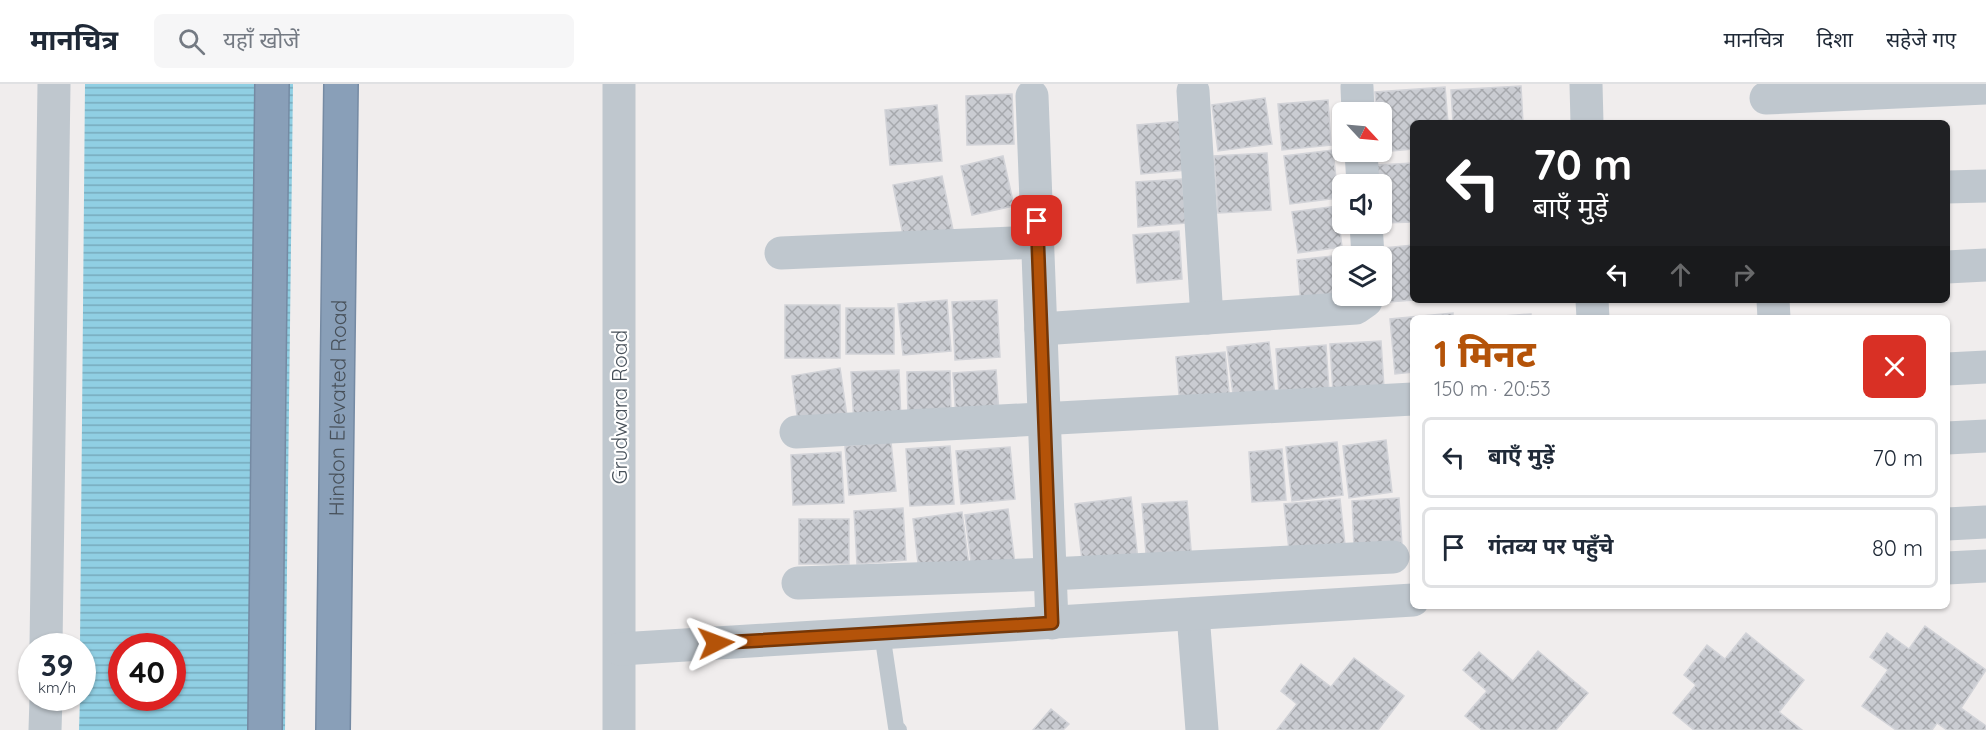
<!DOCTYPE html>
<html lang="hi">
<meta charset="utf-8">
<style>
body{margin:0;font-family:Quicksand,"Noto Sans Devanagari",sans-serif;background:#f6f6f7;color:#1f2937;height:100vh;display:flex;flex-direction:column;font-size:22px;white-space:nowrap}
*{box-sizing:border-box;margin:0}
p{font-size:20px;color:#747a83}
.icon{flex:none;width:33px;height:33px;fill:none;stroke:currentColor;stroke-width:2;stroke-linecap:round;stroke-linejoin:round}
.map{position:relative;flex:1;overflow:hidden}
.panel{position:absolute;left:1410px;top:231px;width:540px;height:294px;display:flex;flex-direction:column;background:#fff;border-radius:9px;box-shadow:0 2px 4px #0004}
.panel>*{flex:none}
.guide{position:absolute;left:1410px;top:36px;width:540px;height:183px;border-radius:9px;box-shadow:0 2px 4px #0004;background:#202124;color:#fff;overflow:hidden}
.needle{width:39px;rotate:116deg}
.buttons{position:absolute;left:1332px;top:18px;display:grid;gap:12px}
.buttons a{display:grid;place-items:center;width:60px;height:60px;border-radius:9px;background:#fff;box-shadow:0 2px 4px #0004;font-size:30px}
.speed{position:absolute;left:18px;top:549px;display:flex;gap:12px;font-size:30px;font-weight:700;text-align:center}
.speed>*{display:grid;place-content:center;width:78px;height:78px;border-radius:50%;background:#fff;box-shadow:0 2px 4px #0004;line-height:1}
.speed small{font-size:15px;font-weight:400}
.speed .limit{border:9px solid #d22;background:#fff;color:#111}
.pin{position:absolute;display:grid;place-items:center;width:51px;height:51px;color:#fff;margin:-26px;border-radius:12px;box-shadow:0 3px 9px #0006}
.me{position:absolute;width:66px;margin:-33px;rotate:87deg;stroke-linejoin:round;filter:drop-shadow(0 0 4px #0008)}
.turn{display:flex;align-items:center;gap:21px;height:126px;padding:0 24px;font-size:27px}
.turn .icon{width:78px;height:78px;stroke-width:2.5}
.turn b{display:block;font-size:42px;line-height:51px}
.lanes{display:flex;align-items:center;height:57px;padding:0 24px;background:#0003;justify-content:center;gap:30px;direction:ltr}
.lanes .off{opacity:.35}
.round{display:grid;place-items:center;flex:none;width:63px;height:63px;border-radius:9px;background:#f6f6f7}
.summary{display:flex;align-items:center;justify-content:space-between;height:102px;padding:0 24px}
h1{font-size:36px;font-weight:800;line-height:45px;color:#b45309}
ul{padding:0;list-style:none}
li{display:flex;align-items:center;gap:18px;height:81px;margin:0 12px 9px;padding:0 12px;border:3px solid #e0e1e3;border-radius:9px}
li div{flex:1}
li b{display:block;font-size:22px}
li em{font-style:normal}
header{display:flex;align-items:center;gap:36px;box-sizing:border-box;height:84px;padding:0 30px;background:#fff;border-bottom:2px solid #e0e1e3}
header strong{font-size:28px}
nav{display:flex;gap:33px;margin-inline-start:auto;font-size:21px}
.search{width:420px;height:54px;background:#f6f6f7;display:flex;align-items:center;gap:15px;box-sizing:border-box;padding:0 21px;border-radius:9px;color:#747a83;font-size:22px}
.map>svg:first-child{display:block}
.water{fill:url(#water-rules);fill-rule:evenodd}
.building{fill:url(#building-cross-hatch);stroke:#d2d3d8;stroke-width:1.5}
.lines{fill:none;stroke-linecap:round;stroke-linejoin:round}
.motorway-casing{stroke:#758aa3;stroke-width:36}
.service{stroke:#bfc7ce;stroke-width:16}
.minor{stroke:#bfc7ce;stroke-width:33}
.tertiary{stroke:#bfc7ce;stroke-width:33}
.motorway{stroke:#899fb8;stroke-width:33}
.route-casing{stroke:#753606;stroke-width:15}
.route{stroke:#b45309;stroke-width:10}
.labels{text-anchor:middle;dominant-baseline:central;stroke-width:4.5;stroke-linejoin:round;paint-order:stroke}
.street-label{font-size:21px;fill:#475059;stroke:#fff}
</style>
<header>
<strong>मानचित्र</strong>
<div class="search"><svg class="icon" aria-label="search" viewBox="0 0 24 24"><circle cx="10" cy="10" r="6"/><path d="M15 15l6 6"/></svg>यहाँ खोजें</div>
<nav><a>मानचित्र</a><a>दिशा</a><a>सहेजे गए</a></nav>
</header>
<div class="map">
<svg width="1986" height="646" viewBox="0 0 1986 646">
<defs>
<pattern id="water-rules" width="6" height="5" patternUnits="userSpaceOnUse" patternTransform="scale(1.5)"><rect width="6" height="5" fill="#90cfe3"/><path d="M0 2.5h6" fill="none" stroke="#7ab"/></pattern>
<pattern id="building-cross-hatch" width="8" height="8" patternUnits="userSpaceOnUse" patternTransform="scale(1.5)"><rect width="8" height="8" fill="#caccd2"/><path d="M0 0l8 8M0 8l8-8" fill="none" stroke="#a6a8ad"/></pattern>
</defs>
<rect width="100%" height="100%" fill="#f0eded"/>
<path class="water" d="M85 0H293L285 646H79L80 614H82V562H80ZM122 562H172V614H122Z"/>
<g class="building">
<polygon points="1521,2 1523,39 1453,39 1451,6"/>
<polygon points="1445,3 1448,39 1413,39 1413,65 1379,68 1382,68 1382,28 1376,28 1375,8"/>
<polygon points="1012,10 1014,60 967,61 966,12"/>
<polygon points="1265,14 1272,60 1218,67 1212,21"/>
<polygon points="1328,16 1331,61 1282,66 1278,20"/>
<polygon points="937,21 942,77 890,81 885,26"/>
<polygon points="1182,37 1187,86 1141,90 1137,41"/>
<polygon points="1333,66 1338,114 1290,120 1284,72"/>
<polygon points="1267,69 1271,126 1218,129 1214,72"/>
<polygon points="1003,72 1014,122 972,131 961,82"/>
<polygon points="1413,79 1413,138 1382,139 1382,100 1378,100 1377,81"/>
<polygon points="942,92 953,146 904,156 893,101"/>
<polygon points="1182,95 1186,139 1138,143 1136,98"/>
<polygon points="1337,122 1342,163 1298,169 1292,128"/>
<polygon points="1179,147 1182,195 1137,199 1133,151"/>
<polygon points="1413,161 1413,216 1389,218 1384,164"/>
<polygon points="1341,171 1342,212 1301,221 1297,176"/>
<polygon points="947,216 951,267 903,271 898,220"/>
<polygon points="997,216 1000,273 955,276 952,218"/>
<rect x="785" y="221" width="55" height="53"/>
<rect x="846" y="224" width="48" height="46"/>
<polygon points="1453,229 1453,234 1413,234 1413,288 1395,290 1390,235"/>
<polygon points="1531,230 1531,234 1477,234"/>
<polygon points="1381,257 1384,304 1333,308 1330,260"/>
<polygon points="1269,258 1275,313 1234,318 1227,263"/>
<polygon points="1326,261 1329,307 1279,310 1276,265"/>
<polygon points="1225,268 1230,318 1180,323 1176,273"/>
<polygon points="840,284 847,332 798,339 792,292"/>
<polygon points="899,286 901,338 854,340 851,288"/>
<polygon points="996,286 999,329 956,333 953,289"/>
<polygon points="950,287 951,332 908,334 907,288"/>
<polygon points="1386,356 1392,408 1349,414 1343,362"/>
<polygon points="891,358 896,407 849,411 845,362"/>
<polygon points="1337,358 1343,411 1292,417 1286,363"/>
<polygon points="950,362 954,420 910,422 906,365"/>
<polygon points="1010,363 1015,415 961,420 956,367"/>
<polygon points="1282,365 1286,416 1252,418 1249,368"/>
<polygon points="841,368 844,419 793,421 791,371"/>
<polygon points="1131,413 1138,476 1083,483 1075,420"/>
<polygon points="1399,414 1402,461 1354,464 1352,417"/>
<polygon points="1340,415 1346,470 1290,475 1284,420"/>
<polygon points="1187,417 1192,478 1147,482 1142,420"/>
<polygon points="903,424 906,476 857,480 854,427"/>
<polygon points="1008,425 1015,480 972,486 965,431"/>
<polygon points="962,428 969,482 919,488 913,435"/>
<rect x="799" y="435" width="50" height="45"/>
<polygon points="1925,542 1986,586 1961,624 1986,642 1985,646 1947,646 1937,639 1932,646 1896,646 1862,622 1888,586 1870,573 1887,549 1909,565"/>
<polygon points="1746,549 1804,596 1779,628 1802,646 1694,646 1673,629 1696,601 1684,591 1707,561 1725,575"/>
<polygon points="1538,567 1588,609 1556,646 1482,646 1465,632 1487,607 1463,586 1479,568 1513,597"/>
<polygon points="1354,574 1404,612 1378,646 1277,646 1297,620 1281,607 1301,580 1331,603"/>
<polygon points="1051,625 1069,640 1063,646 1033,646"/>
</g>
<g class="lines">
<defs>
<g id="motorway">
<polyline points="265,646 272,0"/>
<path id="s1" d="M333 646 341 0"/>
</g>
</defs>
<use href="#motorway" class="motorway-casing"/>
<polyline class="service" points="882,549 896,643 899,646"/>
<g class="minor">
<polyline points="1586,0 1587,39"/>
<polyline points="1357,3 1358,28"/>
<polyline points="1193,7 1207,234"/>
<polyline points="1032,12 1052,539"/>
<polyline points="1766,14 1986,4"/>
<polyline points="1361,68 1363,100"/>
<polyline points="1947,103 1986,102"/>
<polyline points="1366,140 1368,172"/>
<polyline points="781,169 1038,158"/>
<polyline points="1947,183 1986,181"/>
<polyline points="1592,216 1593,234"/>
<polyline points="1773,216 1774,234"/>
<polyline points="1041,245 1356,224 1366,217 1367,212"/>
<polyline points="1947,285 1986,283"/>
<polyline points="796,348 1413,315"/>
<polyline points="1947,354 1986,352"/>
<polyline points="1947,440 1986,438"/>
<polyline points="798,499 1050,490 1393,473"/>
<polyline points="1193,530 1202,646"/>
</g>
<g class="tertiary">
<polyline points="619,0 619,646"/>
<polyline points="1947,484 1986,482"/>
<polyline points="46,562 54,0"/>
<polyline points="620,565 1413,516"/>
<polyline points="45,646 46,614"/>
</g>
<use href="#motorway" class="motorway"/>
</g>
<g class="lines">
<defs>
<polyline id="route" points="716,559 1052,539 1037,137"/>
</defs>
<use href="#route" class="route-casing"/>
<use href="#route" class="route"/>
</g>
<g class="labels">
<g class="street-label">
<text stroke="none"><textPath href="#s1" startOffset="322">Hindon Elevated Road</textPath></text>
<text transform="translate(619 323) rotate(-90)">Grudwara Road</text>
</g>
</g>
</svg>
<div class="buttons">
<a><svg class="needle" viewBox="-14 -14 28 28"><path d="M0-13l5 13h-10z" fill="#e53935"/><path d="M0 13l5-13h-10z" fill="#747a83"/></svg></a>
<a><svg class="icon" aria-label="sound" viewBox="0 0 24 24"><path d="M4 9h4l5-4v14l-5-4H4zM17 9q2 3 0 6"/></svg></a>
<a><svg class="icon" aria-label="layers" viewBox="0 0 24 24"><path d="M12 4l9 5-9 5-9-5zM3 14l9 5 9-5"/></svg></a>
</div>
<div class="speed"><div>39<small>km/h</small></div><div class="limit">40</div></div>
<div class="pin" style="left:1037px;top:137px;background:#d93025"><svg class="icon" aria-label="arrive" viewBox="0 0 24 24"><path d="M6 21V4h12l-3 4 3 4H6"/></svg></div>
<svg class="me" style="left:716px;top:559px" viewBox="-20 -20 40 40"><path d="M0-17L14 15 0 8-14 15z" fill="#b45309" stroke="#fff" stroke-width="4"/></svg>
<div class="guide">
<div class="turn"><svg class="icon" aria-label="left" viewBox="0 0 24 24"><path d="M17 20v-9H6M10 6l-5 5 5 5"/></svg><div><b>70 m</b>बाएँ मुड़ें</div></div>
<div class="lanes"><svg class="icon" aria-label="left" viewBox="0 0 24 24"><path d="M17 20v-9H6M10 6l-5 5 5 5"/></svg><svg class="icon off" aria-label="ahead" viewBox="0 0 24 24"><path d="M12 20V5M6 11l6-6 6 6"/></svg><svg class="icon off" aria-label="right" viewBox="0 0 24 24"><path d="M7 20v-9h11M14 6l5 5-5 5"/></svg></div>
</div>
<section class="panel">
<div class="summary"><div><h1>1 मिनट</h1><p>150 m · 20:53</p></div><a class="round" style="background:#d93025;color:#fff"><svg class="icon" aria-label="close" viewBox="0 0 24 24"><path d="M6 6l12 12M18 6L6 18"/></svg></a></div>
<ul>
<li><svg class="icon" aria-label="left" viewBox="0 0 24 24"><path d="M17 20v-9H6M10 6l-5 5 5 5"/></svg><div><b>बाएँ मुड़ें</b></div><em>70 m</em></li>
<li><svg class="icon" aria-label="arrive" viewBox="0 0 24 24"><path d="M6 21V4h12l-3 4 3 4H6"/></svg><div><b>गंतव्य पर पहुँचे</b></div><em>80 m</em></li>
</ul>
</section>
</div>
